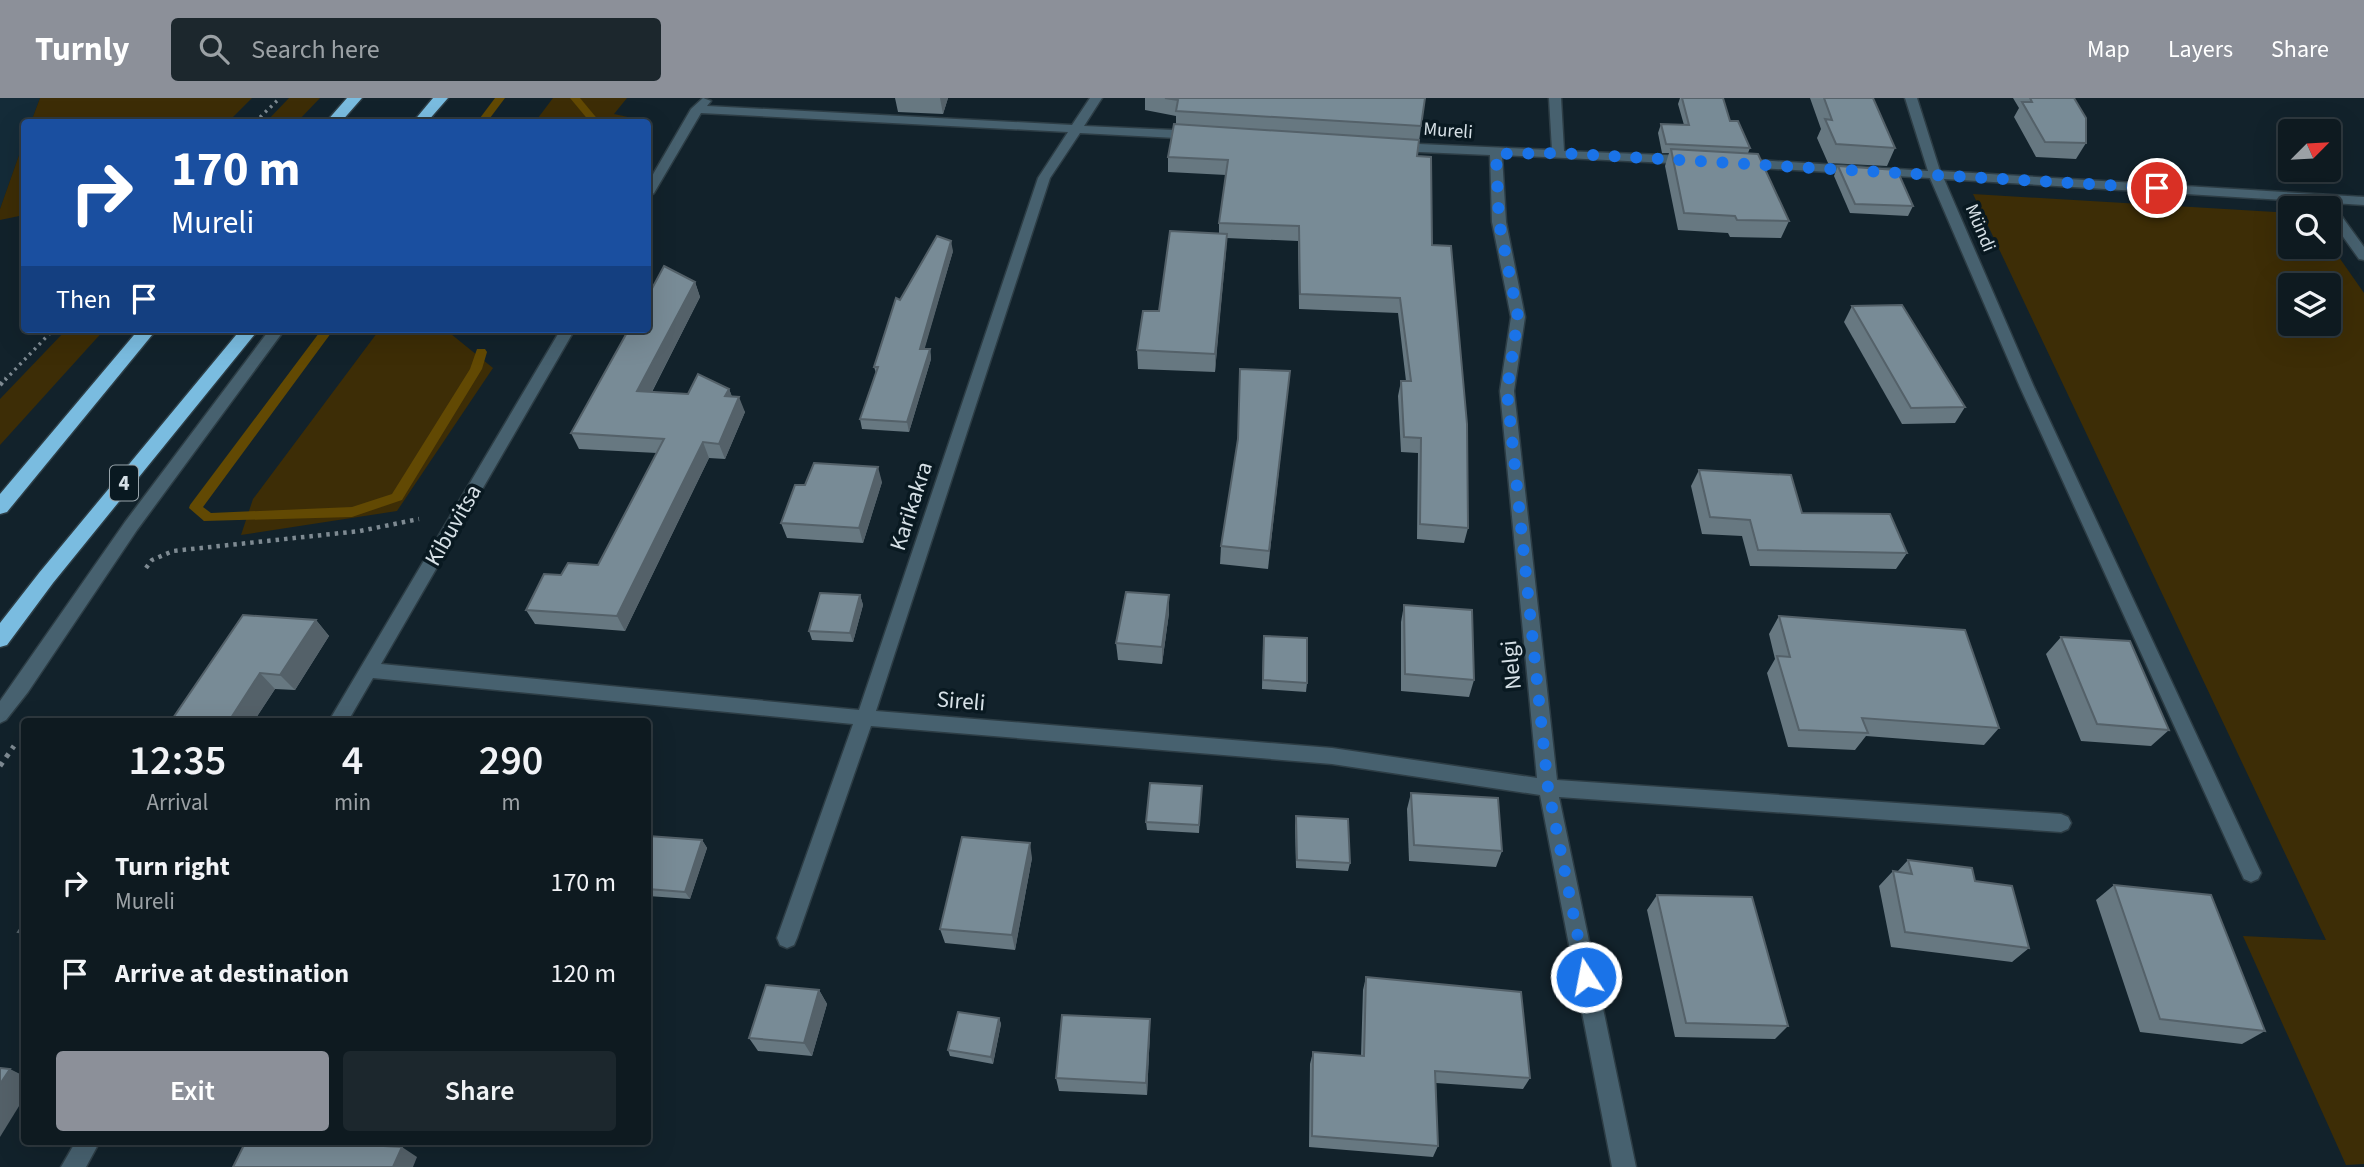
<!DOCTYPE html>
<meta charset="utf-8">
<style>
body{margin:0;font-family:"Source Sans 3",sans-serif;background:#1c272d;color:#f1f3f6;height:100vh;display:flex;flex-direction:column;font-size:26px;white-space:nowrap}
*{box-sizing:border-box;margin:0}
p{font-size:23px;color:#9ba1a5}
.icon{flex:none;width:38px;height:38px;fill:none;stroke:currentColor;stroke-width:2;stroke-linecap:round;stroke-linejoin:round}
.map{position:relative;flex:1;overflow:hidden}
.sheet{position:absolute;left:21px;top:620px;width:630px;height:427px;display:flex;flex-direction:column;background:#0e1a20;border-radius:7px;box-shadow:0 7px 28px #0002,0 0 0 2px #2e383e}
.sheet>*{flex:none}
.hud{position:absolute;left:21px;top:21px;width:630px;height:214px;border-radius:7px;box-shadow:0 7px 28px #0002,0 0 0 2px #2e383e;background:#1a4fa0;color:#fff;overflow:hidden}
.needle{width:46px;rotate:66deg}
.buttons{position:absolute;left:2278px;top:21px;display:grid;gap:14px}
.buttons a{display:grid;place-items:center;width:63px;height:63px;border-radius:7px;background:#0e1a20;box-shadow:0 7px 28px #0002,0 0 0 2px #2e383e;font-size:35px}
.pin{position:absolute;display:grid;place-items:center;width:60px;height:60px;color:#fff;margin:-30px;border:4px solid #fff;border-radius:50%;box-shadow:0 2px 7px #0007}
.me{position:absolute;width:77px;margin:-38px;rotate:349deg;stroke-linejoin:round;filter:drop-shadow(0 0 5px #0008)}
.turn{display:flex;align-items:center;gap:24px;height:147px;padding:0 35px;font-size:32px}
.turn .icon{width:91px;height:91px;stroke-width:2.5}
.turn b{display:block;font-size:49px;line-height:60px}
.then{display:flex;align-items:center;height:66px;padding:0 35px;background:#0003;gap:14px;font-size:26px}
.eta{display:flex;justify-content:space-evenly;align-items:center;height:119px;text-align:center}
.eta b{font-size:42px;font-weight:600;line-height:49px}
.primary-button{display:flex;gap:14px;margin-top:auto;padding:14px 35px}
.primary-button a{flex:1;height:80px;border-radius:7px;background:#8c9099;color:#fff;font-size:28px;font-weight:600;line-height:80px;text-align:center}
.primary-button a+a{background:#1c272d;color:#f1f3f6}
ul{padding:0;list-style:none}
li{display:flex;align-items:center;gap:21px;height:91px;padding:0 35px}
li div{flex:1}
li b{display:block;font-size:26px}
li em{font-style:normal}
header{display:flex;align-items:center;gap:42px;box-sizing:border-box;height:98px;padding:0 35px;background:#8c9099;color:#fff}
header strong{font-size:33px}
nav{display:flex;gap:38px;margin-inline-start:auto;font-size:24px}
.search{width:490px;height:63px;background:#1c272d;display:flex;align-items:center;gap:18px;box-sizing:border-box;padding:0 24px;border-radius:7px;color:#9ba1a5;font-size:26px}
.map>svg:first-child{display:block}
.built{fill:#142b38}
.green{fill:#3d2d06;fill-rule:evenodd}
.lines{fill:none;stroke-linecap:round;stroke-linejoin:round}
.stream{fill:#624903;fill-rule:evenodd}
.minor-casing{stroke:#2d3d45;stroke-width:3}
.highway-casing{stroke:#2d3d45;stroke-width:3}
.path-far2{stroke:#7e8a92;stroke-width:3.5;stroke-dasharray:2.5 4.5;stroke-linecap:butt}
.path-far1{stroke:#7e8a92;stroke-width:4.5;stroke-dasharray:3.5 5;stroke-linecap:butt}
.path{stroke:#7e8a92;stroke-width:5;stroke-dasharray:4.5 6;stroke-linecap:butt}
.minor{fill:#47616f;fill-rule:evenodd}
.highway{fill:#7abce0;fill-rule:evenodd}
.wall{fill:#677881}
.shaded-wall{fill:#546169}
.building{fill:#788b96;stroke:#546169;stroke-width:2}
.route{stroke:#1a73e8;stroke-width:12;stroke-dasharray:0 21.6}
.labels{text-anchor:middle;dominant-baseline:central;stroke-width:7;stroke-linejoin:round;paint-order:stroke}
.far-street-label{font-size:19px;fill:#d6e0e6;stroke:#091921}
.shield{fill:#091921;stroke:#98a4ab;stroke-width:2}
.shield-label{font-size:21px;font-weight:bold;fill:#d6e0e6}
.street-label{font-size:23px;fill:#d6e0e6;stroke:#091921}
</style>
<header>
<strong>Turnly</strong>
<div class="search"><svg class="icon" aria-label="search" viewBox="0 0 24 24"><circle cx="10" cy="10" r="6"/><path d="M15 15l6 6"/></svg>Search here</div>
<nav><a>Map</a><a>Layers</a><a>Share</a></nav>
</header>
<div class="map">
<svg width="2364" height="1069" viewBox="0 0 2364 1069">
<rect width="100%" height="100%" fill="#12222b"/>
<polygon class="built" points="0,0 40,0 31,24 24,24 24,43 0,111"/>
<g class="green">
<polygon points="40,0 252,0 228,24 31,24"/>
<polygon points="289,0 320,0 297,24 266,24"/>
<polygon points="553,0 627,0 614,16 651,24 648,29 648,24 535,24"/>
<polygon points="24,43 24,117 0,122 0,111"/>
<path d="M1973 96 2291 115V149H2329V145L2364 195V1066L2346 1067 2243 838 2326 842ZM2329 187V226H2291V187Z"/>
<polygon points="67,231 105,231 0,347 0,301"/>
<polygon points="380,231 453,231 451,236 493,270 397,413 241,437 253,401"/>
</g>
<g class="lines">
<g class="stream">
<polygon points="495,0 505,0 487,24 477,24"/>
<polygon points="570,0 580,0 600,24 590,24"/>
<polygon points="322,231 334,231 203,409 211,415 352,409 392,396 470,271 477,251 485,251 487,254 482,271 402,402 352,419 204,423 189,410 190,407"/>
</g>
<defs>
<g id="minor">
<polygon points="703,0 711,3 707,8 1072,27 1090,0 1102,0 1084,28 1196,33 1202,37 1196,41 1080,35 1050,80 876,613 1332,650 1537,680 1500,293 1511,219 1492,124 1490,57 1396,53 1390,49 1396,45 1552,52 1549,0 1561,0 1564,53 1689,58 1695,62 1689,66 1502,57 1506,124 1525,219 1514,293 1557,682 2061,716 2068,719 2071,725 2068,731 2061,734 1559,699 1636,1069 1612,1069 1540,697 1332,666 871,628 797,840 794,847 787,850 780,847 777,840 853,626 373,580 348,623 329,623 561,231 575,231 381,566 859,612 1038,80 1068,34 701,15 654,95 648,99 648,85 691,11"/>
<polygon points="1905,0 1917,0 1940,73 2364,99 2364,107 2332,105 2364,149 2364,162 2359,161 2329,119 2329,110 2323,110 2318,104 1944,81 2034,289 2261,775 2258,781 2251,784 2244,781 2020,289 1930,80 1742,69 1736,65 1742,61 1928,73"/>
<polygon points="270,231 285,231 137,432 28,594 6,622 0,625 0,603 125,424"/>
<polygon points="76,1043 100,1043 86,1069 61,1069"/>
</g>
<g id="highway">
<polygon points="347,0 362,0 341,24 326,24"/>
<polygon points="433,0 448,0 427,24 413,24"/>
<polygon points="139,231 157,231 7,414 0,416 0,396"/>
<polygon points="241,231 259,231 53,485 7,547 0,549 0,525 39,475"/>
</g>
</defs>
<use href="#minor" class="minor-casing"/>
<use href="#highway" class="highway-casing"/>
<g class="path-far2">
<polyline points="255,24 280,0"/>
<polyline points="5,282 54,231"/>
</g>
<g class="path-far1">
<polyline points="0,287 6,280"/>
<polyline points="146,470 152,462 173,453 360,433 419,421"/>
</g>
<polyline class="path" points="0,668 14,648"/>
<use href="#minor" class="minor"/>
<use href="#highway" class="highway"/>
</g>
<g class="wall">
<polygon points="895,0 948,0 943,16 898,14"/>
<polygon points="1145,0 1425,0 1417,58 1432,147 1468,430 1464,445 1417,441 1418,355 1401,354 1398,298 1401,283 1406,283 1398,215 1299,211 1298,143 1226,140 1215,274 1138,271 1137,252 1159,213 1219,135 1219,125 1226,77 1168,74 1168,59 1176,27 1176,18 1145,12"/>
<polygon points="1680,0 1723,0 1730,23 1750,50 1748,55 1789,123 1781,140 1730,139 1728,135 1678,132 1665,68 1669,55 1662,55 1658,35 1661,26 1684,27 1678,6"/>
<polygon points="1810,0 1873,0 1895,50 1887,68 1828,65 1817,40 1821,31"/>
<polygon points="2013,0 2074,0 2086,45 2076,61 2036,59 2014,19 2019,10"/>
<polygon points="1838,68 1913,108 1908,118 1850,115 1834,78"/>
<polygon points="953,153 924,251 930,251 931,261 909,334 862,331 860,321 876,275 874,269 900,202"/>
<polygon points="695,184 700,199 652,294 688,296 729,291 732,299 745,314 725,361 709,360 625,533 535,526 526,512 561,477 598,467 657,355 579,351 571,335"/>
<polygon points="1852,208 1965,309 1955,325 1902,326 1844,224"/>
<polygon points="1288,291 1268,471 1220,466 1221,448"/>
<polygon points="1699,372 1802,415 1907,455 1896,471 1750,468 1742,438 1702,436 1691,388"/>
<polygon points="882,384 863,445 787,440 781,425 805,387"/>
<polygon points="860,497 863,507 853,544 812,542 809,533"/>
<polygon points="1169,497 1169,515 1162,566 1118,562 1116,545"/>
<polygon points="1404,507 1474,582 1469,599 1401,593 1401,524"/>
<polygon points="1779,518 1999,630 1984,647 1866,638 1855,652 1788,649 1767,575 1775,561 1769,536"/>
<polygon points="316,522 329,538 295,592 275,591 254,623 171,623"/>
<polygon points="2061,539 2169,632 2151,648 2081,643 2046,556"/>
<polygon points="1263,547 1307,585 1306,594 1262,591"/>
<polygon points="1202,688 1199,735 1147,732 1146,724"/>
<polygon points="1411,695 1502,753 1496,769 1409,763 1407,711"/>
<polygon points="1296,718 1350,765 1348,773 1296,770 1295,727"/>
<polygon points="648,738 702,742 707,750 690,801 648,798"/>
<polygon points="1032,760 1015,852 945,845 940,831"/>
<polygon points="1908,762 1975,783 2029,850 2012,864 1891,849 1879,788 1893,773 1897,774"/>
<polygon points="2114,787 2265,933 2242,946 2140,934 2096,802"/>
<polygon points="1657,797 1788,928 1775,941 1675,939 1647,812"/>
<polygon points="1366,879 1530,980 1523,991 1436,985 1438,1048 1433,1059 1309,1049 1310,966 1313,954 1361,958 1363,892"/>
<polygon points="819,892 827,906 812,958 758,953 749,940"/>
<polygon points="999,920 1001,926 993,966 950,958 948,952"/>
<polygon points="1150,921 1150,934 1147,997 1059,993 1056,980"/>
</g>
<g class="shaded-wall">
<polygon points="940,0 948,0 943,16"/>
<polygon points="1227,136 1226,154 1215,274 1215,256"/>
<polygon points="951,143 953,153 922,260 920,251"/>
<polygon points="695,184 700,199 644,309 637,293"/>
<polygon points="930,251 931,261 909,334 907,324"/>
<polygon points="729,291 735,306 725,298"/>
<polygon points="739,299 745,314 725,361 719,346"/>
<polygon points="703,344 709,360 625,533 617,518"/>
<polygon points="878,369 882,384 863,445 859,430"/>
<polygon points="860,497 863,507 853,544 850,535"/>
<polygon points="1169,497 1169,515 1162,566 1162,549"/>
<polygon points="316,522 329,538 295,592 280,577"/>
<polygon points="260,575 275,591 254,623 229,623"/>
<polygon points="702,742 707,750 690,801 685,794"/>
<polygon points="1030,745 1032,760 1015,852 1012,837"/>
<polygon points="819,892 827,906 812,958 804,945"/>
<polygon points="999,920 1001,926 993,966 991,959"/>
<polygon points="1150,921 1150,934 1147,997 1146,985"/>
<polygon points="10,971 24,978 24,1000 0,1039 0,986"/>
<polygon points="329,1043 351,1043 345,1055 329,1045"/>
<polygon points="402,1049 417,1059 413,1069 393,1069"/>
</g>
<g class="building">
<polygon points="1165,0 1425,0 1421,28 1176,13 1178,2"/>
<polygon points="1682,0 1723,0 1730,23 1738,23 1750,50 1666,46 1661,26 1689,27"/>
<polygon points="1824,0 1873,0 1895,50 1836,46 1825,21 1832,22"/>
<polygon points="2030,0 2074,0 2086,20 2086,45 2045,44 2022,4 2032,4"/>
<polygon points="1174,26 1419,42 1417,58 1431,59 1432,147 1451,148 1467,326 1468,430 1420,426 1421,340 1404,339 1401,283 1411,283 1400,200 1300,196 1299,128 1219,125 1228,62 1168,59"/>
<polygon points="1671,51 1758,56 1789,123 1737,122 1735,118 1684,115"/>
<polygon points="1838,68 1897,72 1913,108 1855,106"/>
<polygon points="1170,133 1227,136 1215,256 1137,252 1143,213 1159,213"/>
<polygon points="937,138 951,143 920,251 930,251 907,324 860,321 878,269 874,269 896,200 900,202"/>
<polygon points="664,168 695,184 637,293 688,296 698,276 729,291 725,298 739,299 719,346 703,344 617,518 526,512 544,476 561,477 568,465 598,467 664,341 571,335 629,231 648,231 648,198"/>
<polygon points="1902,207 1965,309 1911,310 1852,208"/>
<polygon points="1240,271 1290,273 1269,453 1221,448 1238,341"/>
<polygon points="814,365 878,369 859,430 781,425 795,387 805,387"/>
<polygon points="1699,372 1791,377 1802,415 1890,416 1907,455 1758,452 1750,422 1710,419"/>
<polygon points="1126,494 1169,497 1162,549 1116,545"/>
<polygon points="820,495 860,497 850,535 809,533"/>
<polygon points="1404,507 1472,512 1474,582 1405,576"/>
<polygon points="243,517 316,522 280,577 260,575 229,623 171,623"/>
<polygon points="1779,518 1965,532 1999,630 1862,620 1868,635 1799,632 1777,558 1790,559"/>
<polygon points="1264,538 1307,540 1307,585 1263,582"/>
<polygon points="2061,539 2130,543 2169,632 2097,626"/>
<polygon points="1150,685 1202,688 1199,727 1146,724"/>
<polygon points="1411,695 1498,700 1502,753 1414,747"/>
<polygon points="1296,718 1348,721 1350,765 1297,762"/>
<polygon points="648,738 702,742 685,794 648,791"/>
<polygon points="962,739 1030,745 1012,837 940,831"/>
<polygon points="1908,762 1972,770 1975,783 2012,788 2029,850 1905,834 1893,773 1912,776"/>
<polygon points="2114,787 2211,797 2265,933 2160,921"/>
<polygon points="1657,797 1752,799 1788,928 1686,925"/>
<polygon points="24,825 24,835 18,834"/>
<polygon points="1366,879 1521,894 1530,980 1435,973 1438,1048 1312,1038 1313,954 1364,958"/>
<polygon points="766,887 819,892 804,945 749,940"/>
<polygon points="958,914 999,920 991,959 948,952"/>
<polygon points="1062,917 1150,921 1146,985 1056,980"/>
<polygon points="0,970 10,971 0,986"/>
<polygon points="246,1043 329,1043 329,1045 402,1049 393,1069 233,1069"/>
</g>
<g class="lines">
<polyline class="route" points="1586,879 1548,690 1507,293 1518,219 1499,124 1496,56 1558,55 2157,90"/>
</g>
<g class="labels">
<g class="far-street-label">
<text transform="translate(1448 33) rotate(4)">Mureli</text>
<text transform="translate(1980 130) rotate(67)">Mündi</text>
</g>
<rect class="shield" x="110" y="367.5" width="28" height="35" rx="5"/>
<g class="shield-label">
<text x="124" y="385">4</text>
</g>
<g class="street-label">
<text transform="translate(911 408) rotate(-72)">Karikakra</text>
<text transform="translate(453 427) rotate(-60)">Kibuvitsa</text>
<text transform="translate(1511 567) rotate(-96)">Nelgi</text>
<text transform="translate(961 603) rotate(5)">Sireli</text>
</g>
</g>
</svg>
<div class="buttons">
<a><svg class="needle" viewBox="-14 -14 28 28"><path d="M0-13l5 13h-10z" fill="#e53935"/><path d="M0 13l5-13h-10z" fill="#9ba1a5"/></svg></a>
<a><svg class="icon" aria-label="search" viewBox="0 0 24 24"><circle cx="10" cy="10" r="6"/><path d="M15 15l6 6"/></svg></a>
<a><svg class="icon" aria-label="layers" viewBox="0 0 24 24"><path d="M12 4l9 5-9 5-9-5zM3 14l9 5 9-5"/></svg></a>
</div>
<div class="pin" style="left:2157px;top:90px;background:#d93025"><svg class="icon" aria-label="arrive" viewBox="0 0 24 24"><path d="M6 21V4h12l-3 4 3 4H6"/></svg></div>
<svg class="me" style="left:1586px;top:879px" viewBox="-20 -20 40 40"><circle r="17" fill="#1a73e8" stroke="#fff" stroke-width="3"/><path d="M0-11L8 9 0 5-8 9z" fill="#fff"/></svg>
<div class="hud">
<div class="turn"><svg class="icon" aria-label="right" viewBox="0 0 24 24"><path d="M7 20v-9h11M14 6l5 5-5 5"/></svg><div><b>170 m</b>Mureli</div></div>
<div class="then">Then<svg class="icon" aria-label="arrive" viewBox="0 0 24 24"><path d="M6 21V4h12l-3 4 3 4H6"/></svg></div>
</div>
<section class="sheet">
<div class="eta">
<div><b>12:35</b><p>Arrival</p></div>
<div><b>4</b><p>min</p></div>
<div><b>290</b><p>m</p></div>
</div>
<ul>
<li><svg class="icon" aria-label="right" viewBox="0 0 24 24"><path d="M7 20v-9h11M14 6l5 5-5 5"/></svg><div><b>Turn right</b><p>Mureli</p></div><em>170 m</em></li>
<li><svg class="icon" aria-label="arrive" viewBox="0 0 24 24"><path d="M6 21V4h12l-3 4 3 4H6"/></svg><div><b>Arrive at destination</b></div><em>120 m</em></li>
</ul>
<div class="primary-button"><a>Exit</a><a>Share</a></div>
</section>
</div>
